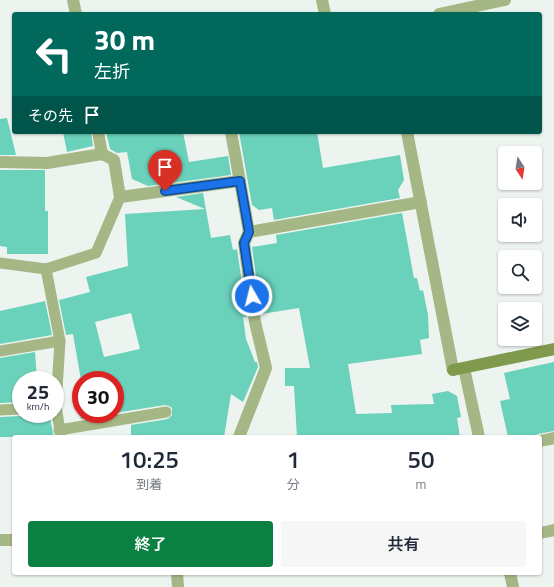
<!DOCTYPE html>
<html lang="ja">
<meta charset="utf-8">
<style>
body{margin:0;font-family:"Titillium Web","Noto Sans JP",sans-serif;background:#f6f6f7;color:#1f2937;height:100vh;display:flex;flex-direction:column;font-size:15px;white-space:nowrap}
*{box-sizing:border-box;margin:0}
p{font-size:13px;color:#747a83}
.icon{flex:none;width:22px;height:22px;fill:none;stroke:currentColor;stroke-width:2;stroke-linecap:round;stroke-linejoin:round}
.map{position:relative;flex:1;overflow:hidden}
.panel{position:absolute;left:12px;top:435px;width:530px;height:140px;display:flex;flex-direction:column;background:#fff;border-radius:4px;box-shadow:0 1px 3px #0004}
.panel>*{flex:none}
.banner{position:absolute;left:12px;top:12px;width:530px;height:122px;border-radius:4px;box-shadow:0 1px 3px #0004;background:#00695c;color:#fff;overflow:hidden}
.needle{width:26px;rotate:168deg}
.fabs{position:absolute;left:498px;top:146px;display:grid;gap:8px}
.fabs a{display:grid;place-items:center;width:44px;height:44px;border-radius:4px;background:#fff;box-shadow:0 1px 3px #0004;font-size:20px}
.speed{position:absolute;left:12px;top:371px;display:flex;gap:8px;font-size:20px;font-weight:700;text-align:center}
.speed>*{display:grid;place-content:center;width:52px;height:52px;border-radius:50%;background:#fff;box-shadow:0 1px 3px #0004;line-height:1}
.speed small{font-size:10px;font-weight:400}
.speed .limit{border:6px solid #d22;background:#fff;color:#111}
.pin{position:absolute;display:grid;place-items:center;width:34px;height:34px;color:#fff;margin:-41px -17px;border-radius:50% 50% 50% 0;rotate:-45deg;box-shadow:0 0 4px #0007}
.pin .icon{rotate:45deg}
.me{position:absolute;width:44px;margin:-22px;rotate:352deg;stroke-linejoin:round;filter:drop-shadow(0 0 3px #0008)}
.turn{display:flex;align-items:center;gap:14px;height:84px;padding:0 16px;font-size:18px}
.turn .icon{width:52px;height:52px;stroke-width:2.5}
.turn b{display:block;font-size:28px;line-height:34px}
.then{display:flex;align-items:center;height:38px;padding:0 16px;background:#0003;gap:8px;font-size:15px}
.eta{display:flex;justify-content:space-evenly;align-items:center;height:68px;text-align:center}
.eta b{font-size:24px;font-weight:600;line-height:28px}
.cta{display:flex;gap:8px;margin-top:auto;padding:8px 16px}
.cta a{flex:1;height:46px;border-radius:4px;background:#0b8043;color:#fff;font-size:16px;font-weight:600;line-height:46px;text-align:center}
.cta a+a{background:#f6f6f7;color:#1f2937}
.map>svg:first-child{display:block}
.building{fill:#6ad1bb;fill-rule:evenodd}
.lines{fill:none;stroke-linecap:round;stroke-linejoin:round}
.lane{stroke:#a4b785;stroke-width:11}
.street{stroke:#a4b785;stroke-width:12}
.secondary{stroke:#7f9a4c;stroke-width:12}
.route-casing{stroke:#114b97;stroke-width:10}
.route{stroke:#1a73e8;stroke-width:7}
</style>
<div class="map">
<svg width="554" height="587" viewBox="0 0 554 587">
<rect width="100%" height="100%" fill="#edf3ee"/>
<g class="building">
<polygon points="7,118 16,155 0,155 0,119"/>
<polygon points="63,132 91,132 93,146 67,152"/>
<polygon points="106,132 183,132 189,162 228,156 231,175 148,186 132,179 127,152 117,153 110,149"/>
<polygon points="239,132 317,132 323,168 400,155 404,180 398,190 400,198 274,220 272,208 259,210 252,205"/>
<polygon points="0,170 45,170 45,211 48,211 48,254 7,254 7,247 0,246"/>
<path d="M203 193 211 238 230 235 233 250 237 249 247 317H243L246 339 255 362H257L258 367 243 402 231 394 224 437H131V425L168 419 172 415V408L169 406 165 405 115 413V380H81L73 334 66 335 59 300 90 292 86 277 128 266 125 214 205 209 176 197ZM131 313 140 349 104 357 95 322Z"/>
<polygon points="402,213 414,278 417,278 420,291 423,290 428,315 429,338 420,340 422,354 348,364 356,414 392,413 391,405 434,404 432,394 448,391 457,396 461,417 457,418 460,437 297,437 294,386 285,386 285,368 310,368 299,308 261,314 252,247 277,243 276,235"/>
<polygon points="45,301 52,335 0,344 0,311"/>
<polygon points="35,352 37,380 21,380 21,402 0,403 0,358"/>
<polygon points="554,362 554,431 538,434 534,437 508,437 500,401 510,399 504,373"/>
<polygon points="81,391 81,414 112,414 81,419 76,392"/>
<polygon points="26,414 49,414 54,437 0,437 0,417 21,416"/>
</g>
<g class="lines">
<g class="lane">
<polyline points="0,263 46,269 96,253 120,197"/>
<polyline points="46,269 60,341 56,406 61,437"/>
<polyline points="0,351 60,341"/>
<polyline points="0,410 21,409"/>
<polyline points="59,430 166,412"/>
</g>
<g class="street">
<polyline points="73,0 76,14"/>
<polyline points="322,0 325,14"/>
<polyline points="439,14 505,0"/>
<polyline points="98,132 102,154"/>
<polyline points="231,132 249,232"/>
<polyline points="407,132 453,370"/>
<polyline points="0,162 47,163 102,154 114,160 120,197 240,181"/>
<polyline points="464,368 479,437"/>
<polyline points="239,437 266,368 255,322 244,243 249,232 421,202"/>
<polyline points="540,441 554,438"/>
<polyline points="540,533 554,530"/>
<polyline points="0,540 14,540"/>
<polyline points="177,573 178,587"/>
<polyline points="510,573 513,587"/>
</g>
<polyline class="secondary" points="453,370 554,349"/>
</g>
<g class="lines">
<defs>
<polyline id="route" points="165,191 240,181 249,232 244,243 252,296"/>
</defs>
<use href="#route" class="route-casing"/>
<use href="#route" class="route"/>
</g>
</svg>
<div class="fabs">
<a><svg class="needle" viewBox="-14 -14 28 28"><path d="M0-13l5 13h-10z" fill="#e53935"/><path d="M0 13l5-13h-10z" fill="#747a83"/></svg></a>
<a><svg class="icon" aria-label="sound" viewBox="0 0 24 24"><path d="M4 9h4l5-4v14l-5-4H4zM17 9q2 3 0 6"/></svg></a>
<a><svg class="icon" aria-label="search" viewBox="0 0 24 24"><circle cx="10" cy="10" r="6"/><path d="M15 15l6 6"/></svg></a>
<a><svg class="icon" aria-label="layers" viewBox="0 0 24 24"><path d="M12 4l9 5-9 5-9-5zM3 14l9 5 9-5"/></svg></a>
</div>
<div class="speed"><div>25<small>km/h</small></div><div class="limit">30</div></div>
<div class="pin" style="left:165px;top:191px;background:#d93025"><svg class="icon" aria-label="arrive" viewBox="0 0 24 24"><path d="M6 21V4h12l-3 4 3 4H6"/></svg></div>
<svg class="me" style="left:252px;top:296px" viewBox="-20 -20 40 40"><circle r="17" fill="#1a73e8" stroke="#fff" stroke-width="3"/><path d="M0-11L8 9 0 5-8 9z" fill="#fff"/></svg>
<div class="banner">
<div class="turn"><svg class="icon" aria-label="left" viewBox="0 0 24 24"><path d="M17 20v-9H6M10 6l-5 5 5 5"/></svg><div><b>30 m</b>左折</div></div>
<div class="then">その先<svg class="icon" aria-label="arrive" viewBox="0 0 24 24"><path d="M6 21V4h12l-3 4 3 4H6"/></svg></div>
</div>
<section class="panel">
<div class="eta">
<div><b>10:25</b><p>到着</p></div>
<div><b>1</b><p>分</p></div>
<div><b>50</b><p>m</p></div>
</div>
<div class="cta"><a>終了</a><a>共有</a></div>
</section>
</div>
